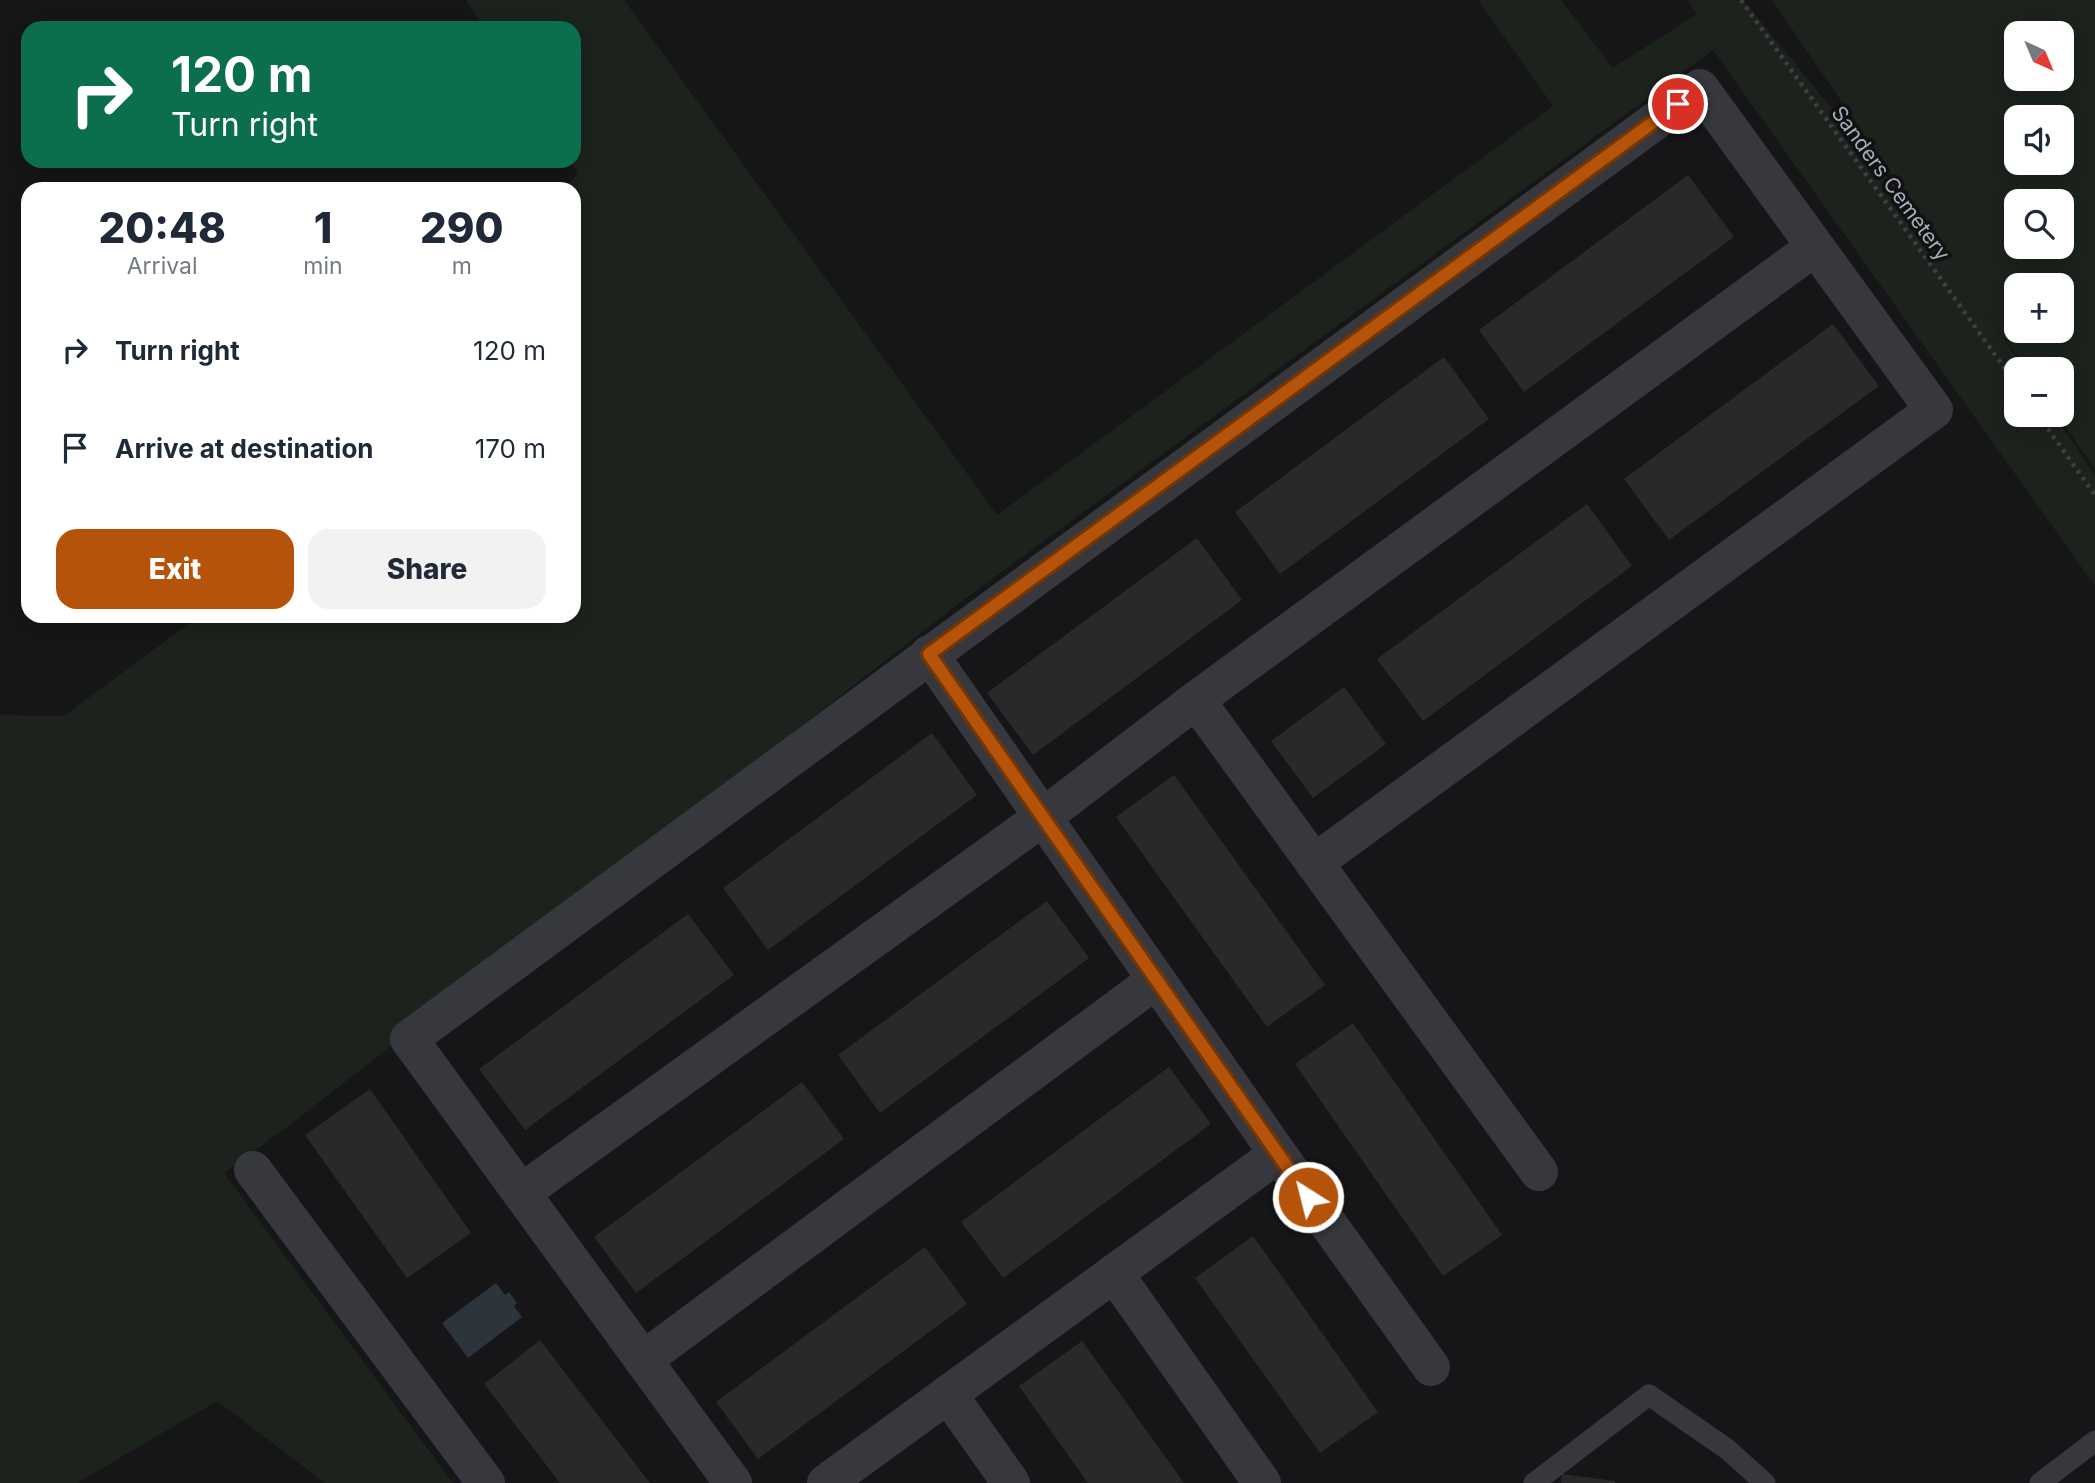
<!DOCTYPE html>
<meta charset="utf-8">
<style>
body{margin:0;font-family:Inter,sans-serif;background:#f2f2f3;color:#1f2937;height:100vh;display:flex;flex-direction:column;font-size:26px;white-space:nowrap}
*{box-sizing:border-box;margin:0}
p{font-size:23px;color:#747a83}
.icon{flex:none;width:38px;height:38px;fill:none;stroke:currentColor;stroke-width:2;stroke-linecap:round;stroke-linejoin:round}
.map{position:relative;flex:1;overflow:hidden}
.sheet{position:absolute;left:21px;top:182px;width:560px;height:441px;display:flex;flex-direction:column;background:#fff;border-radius:21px;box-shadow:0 4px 18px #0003}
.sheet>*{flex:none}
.banner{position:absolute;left:21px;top:21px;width:560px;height:147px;border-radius:21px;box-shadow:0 4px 18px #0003;background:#0b6e4f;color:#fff;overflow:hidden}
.needle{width:46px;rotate:136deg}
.fabs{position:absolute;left:2004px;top:21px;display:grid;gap:14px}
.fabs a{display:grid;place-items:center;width:70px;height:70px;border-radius:14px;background:#fff;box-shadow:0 4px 18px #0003;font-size:35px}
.pin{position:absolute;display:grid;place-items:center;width:60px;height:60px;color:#fff;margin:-30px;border:4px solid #fff;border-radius:50%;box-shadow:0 2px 7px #0007}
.me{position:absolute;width:77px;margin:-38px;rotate:324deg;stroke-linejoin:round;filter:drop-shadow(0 0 5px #0008)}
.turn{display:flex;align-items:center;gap:24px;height:147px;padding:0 35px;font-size:32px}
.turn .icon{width:91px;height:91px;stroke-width:2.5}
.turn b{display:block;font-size:49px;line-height:60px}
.eta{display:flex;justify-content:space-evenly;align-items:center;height:119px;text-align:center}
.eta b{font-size:42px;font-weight:800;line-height:49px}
.action{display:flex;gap:14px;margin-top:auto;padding:14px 35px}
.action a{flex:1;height:80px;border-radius:21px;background:#b45309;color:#fff;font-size:28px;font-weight:800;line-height:80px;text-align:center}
.action a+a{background:#f2f2f3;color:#1f2937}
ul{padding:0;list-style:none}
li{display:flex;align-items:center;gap:21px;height:98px;padding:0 35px}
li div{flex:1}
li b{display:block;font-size:26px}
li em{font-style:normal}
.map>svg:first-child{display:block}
.green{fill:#1c231d;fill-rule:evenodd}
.water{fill:#2c353c}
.building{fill:#29292c}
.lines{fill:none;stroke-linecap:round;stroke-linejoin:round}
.path{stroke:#3d3f44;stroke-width:4.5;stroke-dasharray:3.5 5;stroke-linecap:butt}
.lane{stroke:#37383d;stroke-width:21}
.street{stroke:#37383d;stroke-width:38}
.route-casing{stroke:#753606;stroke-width:18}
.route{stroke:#b45309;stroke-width:12}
.labels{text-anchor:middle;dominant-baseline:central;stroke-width:7;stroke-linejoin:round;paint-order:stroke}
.street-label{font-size:21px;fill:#a8adb8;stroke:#111113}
</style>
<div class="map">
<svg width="2095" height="1483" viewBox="0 0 2095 1483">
<rect width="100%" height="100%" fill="#161618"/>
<path class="green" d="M466 0H624L997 515 1553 106 1478 0H1561L1613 68 1697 14 1688 0H1743L1920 216 1772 0H2095V469L2057 415H2062V369H2026L1979 302 2024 369H2016V415H2054L2095 475V586L1713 50 954 607 291 1124 224 1173 453 1483H325L217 1401 77 1483H0V715L64 716 191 622 197 616H574V189H564L578 173 571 161H574V28H485ZM2016 33H2062V79H2016ZM2016 117H2062V163H2016ZM2016 201H2062V247H2016ZM2016 285H2062V331H2016Z"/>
<polygon class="water" points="496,1283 505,1295 509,1292 517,1303 514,1306 522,1317 468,1358 442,1323"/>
<g class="building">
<polygon points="1688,175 1734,237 1524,392 1479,330"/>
<polygon points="1833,324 1879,386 1669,540 1624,479"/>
<polygon points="1444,357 1489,419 1280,574 1235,512"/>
<polygon points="1587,504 1632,566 1423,721 1377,659"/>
<polygon points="1197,538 1242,600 1033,755 987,693"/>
<polygon points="1344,687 1386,744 1313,798 1271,741"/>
<polygon points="932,733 977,795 768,950 723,888"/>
<polygon points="1174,775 1325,985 1267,1027 1116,817"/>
<polygon points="1047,901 1089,958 880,1113 838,1055"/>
<polygon points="688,914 734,975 525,1130 479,1069"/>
<polygon points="1353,1023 1502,1235 1443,1276 1295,1064"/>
<polygon points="1169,1067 1211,1124 1003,1278 961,1222"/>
<polygon points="802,1082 844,1139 636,1293 594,1237"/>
<polygon points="370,1089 471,1233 407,1278 305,1135"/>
<polygon points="1253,1236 1378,1412 1320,1453 1195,1278"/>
<polygon points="925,1247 967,1304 758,1459 716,1402"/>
<polygon points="540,1340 650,1483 560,1483 484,1384"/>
<polygon points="1082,1341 1184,1483 1088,1483 1019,1386"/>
<polygon points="1562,1474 1615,1481 1615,1483 1561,1483"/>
</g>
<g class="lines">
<g class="path">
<polyline points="1741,0 2016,384"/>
<polyline points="2038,415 2095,495"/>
</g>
<g class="lane">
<polyline points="1534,1483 1649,1395 1727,1449 1765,1483"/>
<polyline points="2040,1483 2095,1441"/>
</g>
<g class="street">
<polyline points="1196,700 1539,1172"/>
<polyline points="1278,1154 1431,1367"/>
<polyline points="253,1170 486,1483"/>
<polyline points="521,1193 1043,817 1196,700 1815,247"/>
<polyline points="1114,1273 1262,1483"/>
<polyline points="643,1360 1156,980"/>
<polyline points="948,1394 1011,1483"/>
<polyline points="733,1483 409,1039 1700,88 1934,410 1314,863"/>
<polyline points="826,1483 1278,1154 929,654"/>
</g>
</g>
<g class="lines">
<defs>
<polyline id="route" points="1308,1197 929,654 1678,104"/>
</defs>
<use href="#route" class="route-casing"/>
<use href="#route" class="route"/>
</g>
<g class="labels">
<g class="street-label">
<text transform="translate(1891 183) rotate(54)">Sanders Cemetery</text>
</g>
</g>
</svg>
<div class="fabs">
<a><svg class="needle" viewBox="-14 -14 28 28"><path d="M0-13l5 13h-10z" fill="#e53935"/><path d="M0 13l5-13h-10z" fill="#747a83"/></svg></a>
<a><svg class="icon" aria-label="sound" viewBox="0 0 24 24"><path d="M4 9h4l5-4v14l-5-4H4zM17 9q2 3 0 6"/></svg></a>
<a><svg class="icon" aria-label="search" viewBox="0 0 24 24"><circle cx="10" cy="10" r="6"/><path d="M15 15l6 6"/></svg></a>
<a>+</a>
<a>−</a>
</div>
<div class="pin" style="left:1678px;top:104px;background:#d93025"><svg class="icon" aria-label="arrive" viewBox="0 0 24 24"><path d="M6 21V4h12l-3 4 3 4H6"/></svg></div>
<svg class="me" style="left:1308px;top:1197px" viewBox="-20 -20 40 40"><circle r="17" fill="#b45309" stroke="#fff" stroke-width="3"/><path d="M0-11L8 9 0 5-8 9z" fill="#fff"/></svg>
<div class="banner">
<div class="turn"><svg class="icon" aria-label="right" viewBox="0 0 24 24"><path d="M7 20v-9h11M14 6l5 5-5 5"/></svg><div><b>120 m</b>Turn right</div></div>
</div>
<section class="sheet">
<div class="eta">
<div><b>20:48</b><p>Arrival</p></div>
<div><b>1</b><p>min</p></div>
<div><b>290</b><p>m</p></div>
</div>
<ul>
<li><svg class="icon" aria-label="right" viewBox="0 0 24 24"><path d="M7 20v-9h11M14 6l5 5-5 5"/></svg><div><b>Turn right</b></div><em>120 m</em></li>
<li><svg class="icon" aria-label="arrive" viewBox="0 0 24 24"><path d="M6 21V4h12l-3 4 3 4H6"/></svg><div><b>Arrive at destination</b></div><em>170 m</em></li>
</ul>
<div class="action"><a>Exit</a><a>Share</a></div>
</section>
</div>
